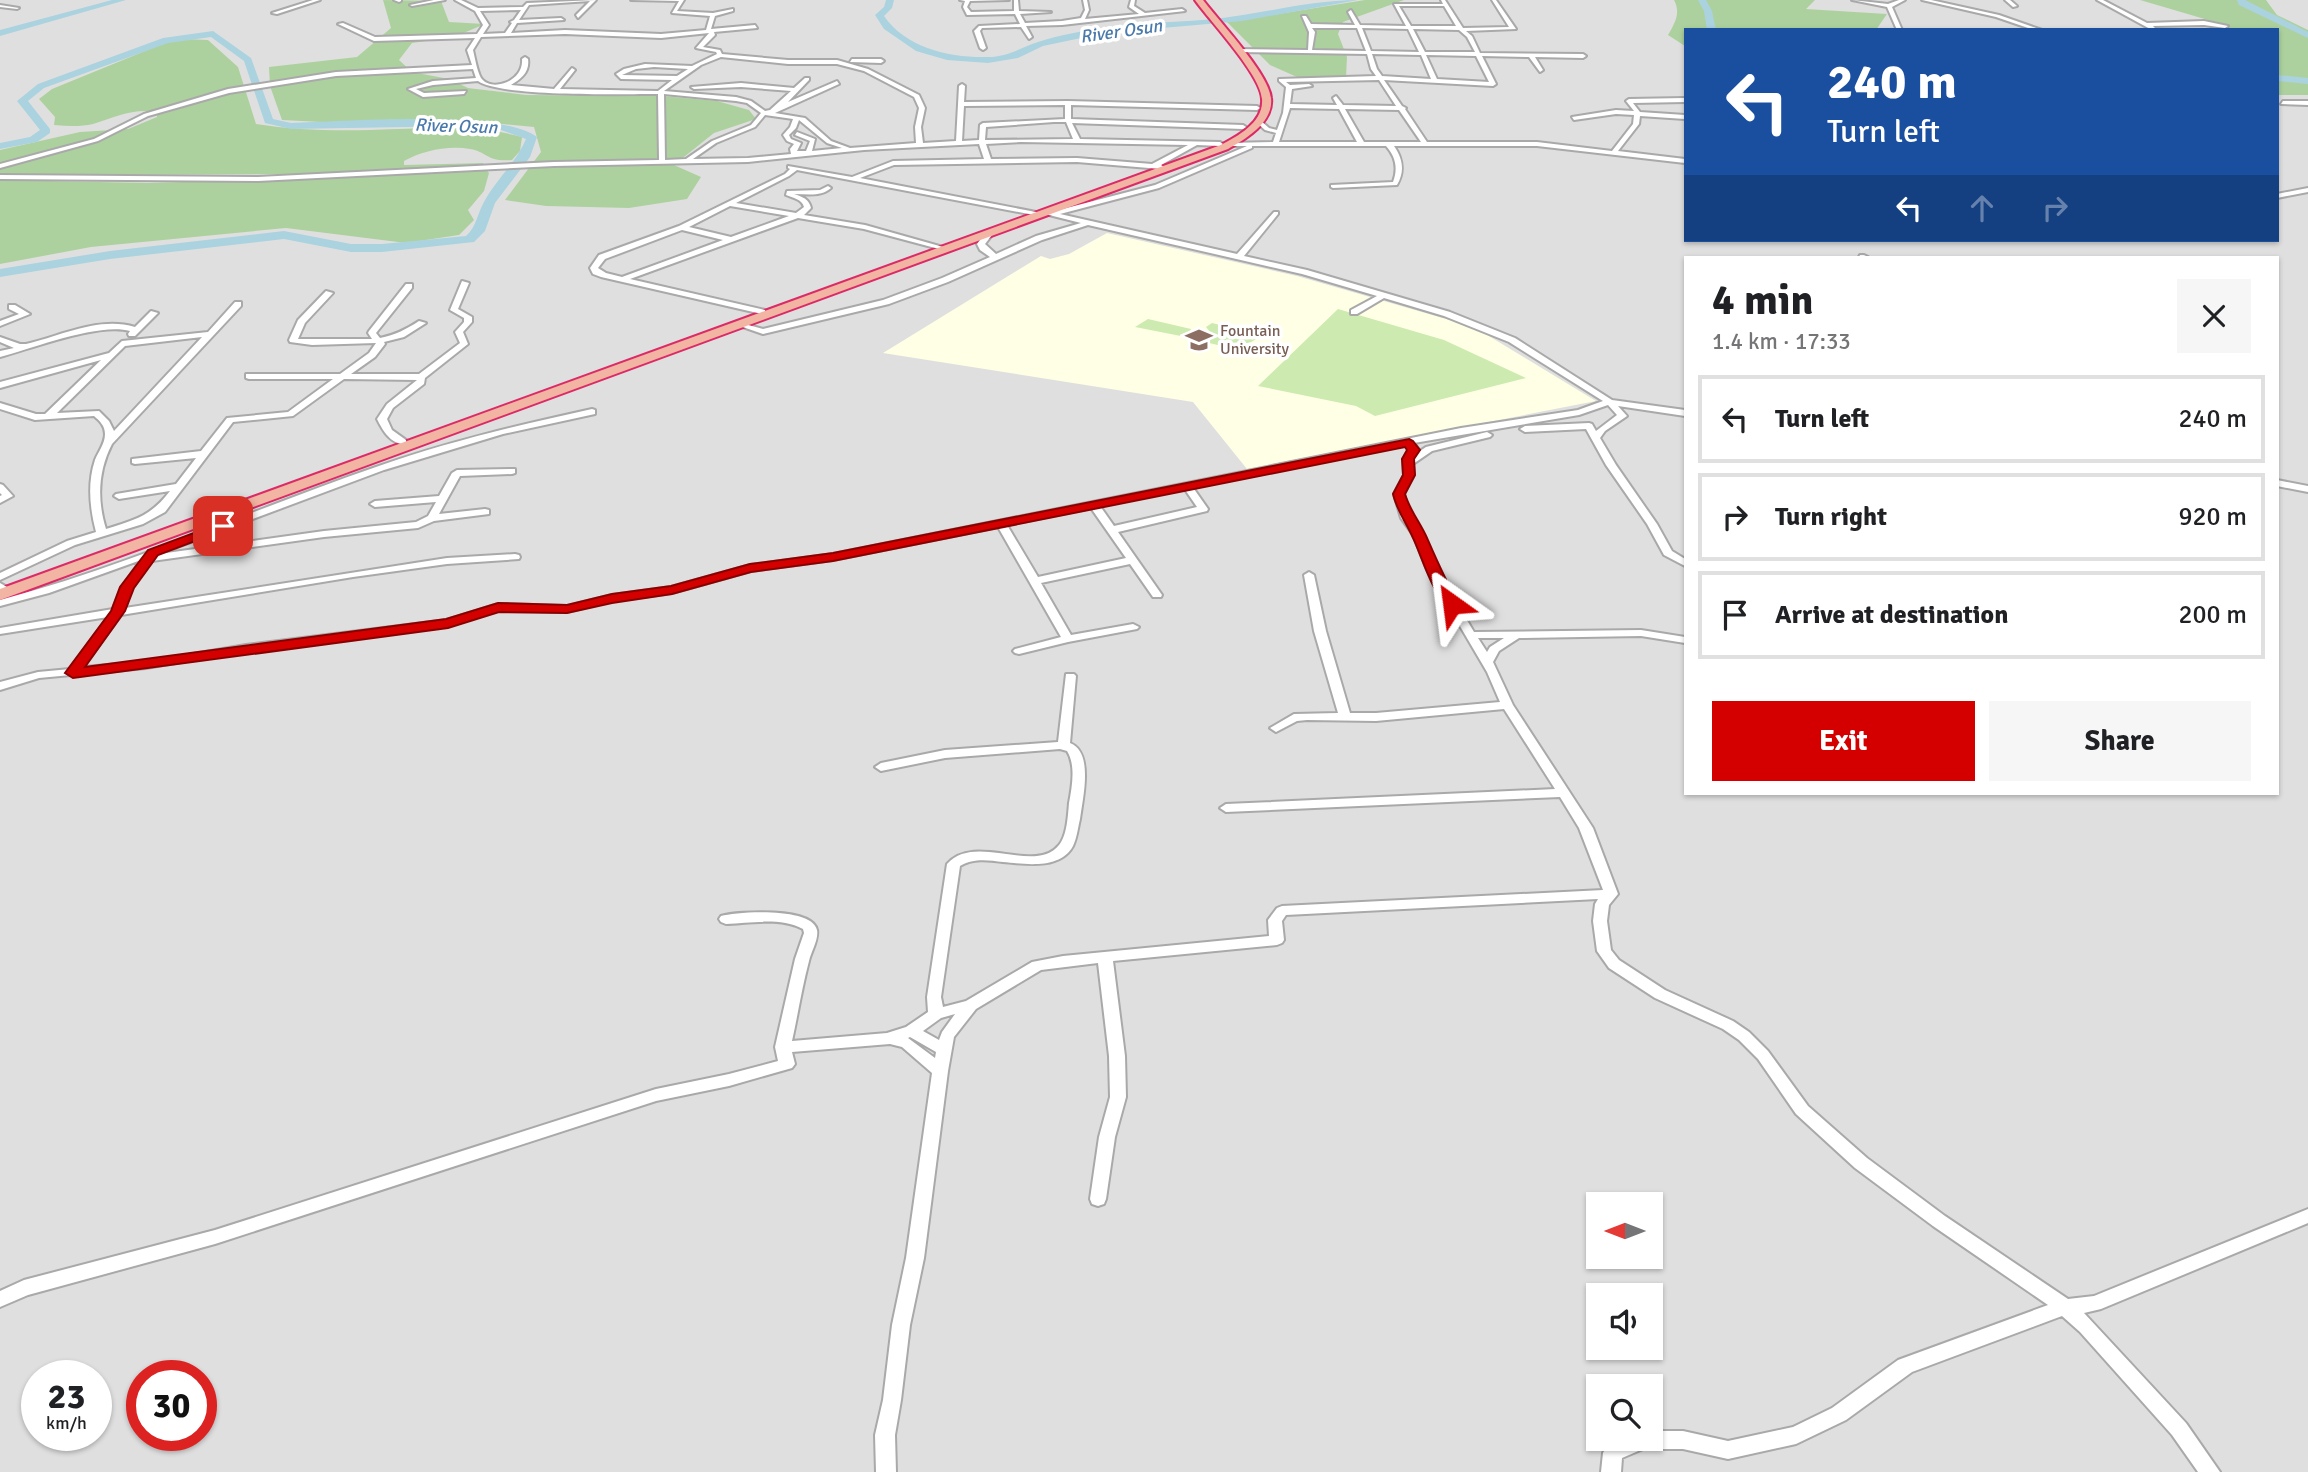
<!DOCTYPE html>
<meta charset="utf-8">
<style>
body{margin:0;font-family:Signika,sans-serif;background:#f6f6f6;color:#202124;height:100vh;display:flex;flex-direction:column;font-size:26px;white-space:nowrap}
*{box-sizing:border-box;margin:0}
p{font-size:23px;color:#757577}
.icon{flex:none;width:38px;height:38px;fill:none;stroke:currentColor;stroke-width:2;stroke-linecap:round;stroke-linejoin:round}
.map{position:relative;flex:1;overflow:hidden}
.side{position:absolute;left:1684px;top:256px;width:595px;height:539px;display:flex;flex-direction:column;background:#fff;border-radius:0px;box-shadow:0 2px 5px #0004}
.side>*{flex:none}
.top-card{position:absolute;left:1684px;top:28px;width:595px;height:214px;border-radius:0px;box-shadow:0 2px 5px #0004;background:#1a4fa0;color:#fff;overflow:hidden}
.needle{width:46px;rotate:270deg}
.buttons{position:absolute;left:1586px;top:1192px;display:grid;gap:14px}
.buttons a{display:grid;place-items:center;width:77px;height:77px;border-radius:0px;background:#fff;box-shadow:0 2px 5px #0004;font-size:35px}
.speed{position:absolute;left:21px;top:1360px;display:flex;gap:14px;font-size:35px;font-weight:700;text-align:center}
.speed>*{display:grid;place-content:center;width:91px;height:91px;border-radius:50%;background:#fff;box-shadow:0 2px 5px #0004;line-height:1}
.speed small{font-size:18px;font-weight:400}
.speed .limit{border:10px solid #d22;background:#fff;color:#111}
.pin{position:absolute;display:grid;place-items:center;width:60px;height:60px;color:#fff;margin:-30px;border-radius:14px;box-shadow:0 4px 10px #0006}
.me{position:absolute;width:77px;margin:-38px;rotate:329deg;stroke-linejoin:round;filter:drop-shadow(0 0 5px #0008)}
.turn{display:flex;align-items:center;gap:24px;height:147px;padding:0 28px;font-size:32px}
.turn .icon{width:91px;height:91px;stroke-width:2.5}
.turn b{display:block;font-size:49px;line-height:60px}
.lanes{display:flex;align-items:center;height:66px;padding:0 28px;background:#0003;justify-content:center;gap:35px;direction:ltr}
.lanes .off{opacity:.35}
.round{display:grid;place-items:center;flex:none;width:74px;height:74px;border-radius:0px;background:#f6f6f6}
.headline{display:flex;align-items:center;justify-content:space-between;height:119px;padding:0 28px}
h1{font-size:42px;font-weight:700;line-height:52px}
.cta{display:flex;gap:14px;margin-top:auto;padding:14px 28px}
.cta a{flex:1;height:80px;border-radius:0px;background:#d40000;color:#fff;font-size:28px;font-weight:700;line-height:80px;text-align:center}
.cta a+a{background:#f6f6f6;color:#202124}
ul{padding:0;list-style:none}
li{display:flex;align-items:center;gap:21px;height:88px;margin:0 14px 10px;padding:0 14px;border:4px solid #e0e0e0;border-radius:0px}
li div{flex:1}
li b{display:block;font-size:26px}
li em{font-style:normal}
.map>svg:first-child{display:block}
.residential{fill:#e0dfdf;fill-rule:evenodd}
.education{fill:#ffffe5}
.grass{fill:#cdebb0}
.forest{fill:#add19e}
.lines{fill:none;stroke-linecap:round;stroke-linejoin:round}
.river{fill:#aad3df;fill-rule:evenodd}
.minor-casing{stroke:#a9a9a9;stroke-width:4}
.trunk-casing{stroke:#dc2a67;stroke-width:4}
.minor{fill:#fff;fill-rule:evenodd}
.trunk{fill:#f2b4a3;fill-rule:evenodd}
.route{fill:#d40000;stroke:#8a0000;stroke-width:2}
.labels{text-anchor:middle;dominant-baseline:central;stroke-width:7;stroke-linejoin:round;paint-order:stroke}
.far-education-label{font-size:16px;fill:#785e54;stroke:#fff;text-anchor:start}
.far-water-label{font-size:18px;font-style:italic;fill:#4a7aab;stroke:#fff}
</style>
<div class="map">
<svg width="2308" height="1472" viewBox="0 0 2308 1472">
<rect width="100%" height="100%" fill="#f2efe9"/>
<path class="residential" d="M0 0H2308V1472H0ZM1685 30H2277V240H1685ZM1685 257H2277V793H1685ZM1598 1204H1650V1256H1598ZM1598 1295H1650V1348H1598ZM37 1376H96V1435H37ZM142 1376H201V1435H142ZM1598 1386H1650V1438H1598Z"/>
<polygon class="education" points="1107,233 1297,276 1474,327 1596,401 1247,469 1193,402 883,353 1041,256 1050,259 1069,254"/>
<g class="grass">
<polygon points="1338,309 1444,340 1526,378 1375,416 1356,406 1258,386"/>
<polygon points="1148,319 1191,329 1190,332 1196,335 1211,333 1206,327 1212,323 1262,335 1239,350 1192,339 1195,336 1191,338 1135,327"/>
</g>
<g class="forest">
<polygon points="383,0 441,1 449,22 485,24 454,37 412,43 399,60 412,72 449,79 468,88 526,95 662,96 717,101 749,110 756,119 714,133 674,165 701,177 687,199 629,208 546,206 505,200 541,152 534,127 462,120 360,124 282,120 270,86 269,67 357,57 391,28"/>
<polygon points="1365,0 1404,0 1343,22 1338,34 1347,57 1346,78 1306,81 1270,65 1227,22"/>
<path d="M1674 0H1815L1806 9 1887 14 1876 30H1685V46L1668 35C1675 23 1681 13 1674 0Z"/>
<polygon points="2140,0 2266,0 2277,15 2308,30 2308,95 2277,95 2277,30 2214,30 2208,20"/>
<path d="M185 39 208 40 238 67 256 124C294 130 332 131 370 130 423 129 470 123 522 137L520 151 512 160C486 162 488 152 470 149 448 145 422 151 404 161V165L484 163 478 166 293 174 0 175V150L80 132 128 129 157 117V112C133 108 116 117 93 124 80 127 67 126 54 125L55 117 39 99 52 89 167 42Z"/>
<polygon points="486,169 489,173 484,191 468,210 474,220 459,235 406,243 286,228 91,247 0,264 0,180 148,183 287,179"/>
</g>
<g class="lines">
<g class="river">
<polygon points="112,0 126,0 0,36 0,30"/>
<path d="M886 0H894L892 8 884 16C906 48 950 58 988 57 1007 57 1020 48 1038 42 1059 35 1083 31 1105 27 1151 21 1198 23 1243 15 1281 9 1319 0 1358 0L1242 21 1105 33 1043 46 1018 58 988 63 947 60 916 51 884 29 875 15 884 7Z"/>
<polygon points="1698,0 1706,0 1712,11 1716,30 1707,30 1704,11"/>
<polygon points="2237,0 2245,0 2308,32 2308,38 2239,5"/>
<path d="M213 31 251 58 273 119 291 123C342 122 501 109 537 137L530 157 495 203 485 231 474 242 382 252H351L284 239 110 259 0 277V269L110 251 284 231 351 244H382L466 236C477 226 477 214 484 202 496 179 516 163 526 139L501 130 464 126 291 129 265 123 244 61 211 37 168 43 44 88 28 101 50 129V133L37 142 0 149V143L30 137 40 130 17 101 38 84 163 38Z"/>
<polygon points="2277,75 2308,78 2308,84 2277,81"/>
</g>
<defs>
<g id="minor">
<polygon points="313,0 320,0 277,14 272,13"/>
<polygon points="394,0 401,0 401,1 399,2"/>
<polygon points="434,0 445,0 412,6 410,5"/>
<path d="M455 0H461L478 8 523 7 527 3 596 0 578 18 576 15 590 1 529 5 519 20 561 18 564 20 517 23 511 33 565 30 661 34 706 30 710 16 672 13 679 1 631 0H684L677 11 713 13 733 9V11L715 16 711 29 755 25 757 28 714 32 715 35 703 47 720 50 722 54 788 60H837L868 69 919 95 925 108 921 127 923 143 956 141 959 86 962 84 965 86 964 102 1068 101 1257 106 1260 108 1257 110 1071 105V119L1243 125 1246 127 1243 129 1072 123 1080 139 1220 142 1223 144 1220 146 1197 145 1161 165 1164 167 1161 169 1077 162 894 165 860 178 1036 212 1038 213 1034 215 797 170 789 176 736 203 796 213 804 207C802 199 793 198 786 195L787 191 820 190 828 186 831 188C821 197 808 194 794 194 803 197 809 199 811 208L804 215 865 225 943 247 939 249 864 229 798 218 630 279 765 310V314H762L601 277 593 274 590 268 599 255 679 226 785 174 790 169 788 168V166L852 177 893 161 984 159 979 144 864 150 748 162 554 166 258 181 0 179V175L258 177 554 162 659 160 658 94C624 94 500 97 478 81L433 85 416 89 424 93 466 91 464 94 423 97 408 89 433 81 476 78 473 69 336 76 229 93 148 116 98 141 0 168V164L94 139 144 114 228 89 336 72 472 65 467 50 475 38 374 41 338 24 343 23 375 37 477 34 483 25 475 11ZM521 10 514 20 510 22 512 23 505 33 483 34 489 25 480 11ZM709 33 696 48 716 52 717 54 692 66 645 64 624 69 616 74 621 79 672 80 658 91 560 89 575 70 572 68 554 89 511 85C521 79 530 72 528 59L525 57 522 59C524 81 492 93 481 78 477 71 475 58 473 50L481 37 565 34 661 38ZM721 57 788 64H837L864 71 914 97 919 108 915 127 916 143 850 148 831 141 805 118 775 113 839 84 837 81 788 102 809 80V78H805L794 88 741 83 691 87 694 89 741 87 791 91 770 110 765 111 751 101 736 97 664 91 701 65ZM654 67 688 69 677 76 622 75 636 69ZM664 94 736 101 747 103 761 113 751 125 712 141 686 159 665 160ZM1065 105V119L983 123 980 125 979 140 962 141 964 106ZM765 115 793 119 790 127 783 135 787 141 794 144 790 149 791 154 748 158 693 159 716 143 755 127ZM799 120 827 143 842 148 812 151 815 139 797 132 795 135 810 141 806 151H797L801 143 791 139 789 135 796 128ZM1054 122H1066L1073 139 985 140 986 127ZM1021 142 1188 145 1152 164 1077 158 991 159 986 144ZM730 206 789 216 731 237 689 227ZM682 230 723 240 622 277 606 273 598 268 605 259Z"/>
<polygon points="960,0 1009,0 970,1 967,7 971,12 1014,11 1014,0 1018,0 1019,11 1051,12 1020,14 1025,23 1062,21 1081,18 1085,10 1083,0 1087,0 1089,10 1085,19 1139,14 1129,7 1131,0 1135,0 1134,6 1145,13 1182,9 1185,11 1062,25 1026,26 1032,37 1029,39 1021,27 982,28 980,31 986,48 983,50 980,48 974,31 979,26 1020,24 1015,14 967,15 963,7 965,1"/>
<path d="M1441 0H1445L1463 28 1509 27 1492 0H1496L1516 29 1466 31 1472 36 1480 53 1583 54 1586 56 1583 58 1535 57 1543 70 1540 72 1529 57 1482 56 1496 84 1493 86 1384 80 1402 106 1406 108 1405 109 1427 142H1537L1612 151 1633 124 1634 115 1616 114 1574 120 1572 117 1616 110 1634 111 1626 101 1629 99 1685 98V102L1633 103 1640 112 1685 115V119L1640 116 1639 124 1618 151 1685 159V163L1537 146H1394C1403 159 1405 171 1397 185L1333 188 1331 187V185L1393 182C1398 169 1396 157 1386 146H1252V148L1159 188 1060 214 1237 254 1274 212H1278V214L1244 256 1307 270 1450 312 1515 338 1612 400 1685 410V416L1618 406 1627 416 1605 431 1600 438 1616 465 1657 524 1672 551 1685 559V566L1664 555 1647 524 1606 465 1586 429 1525 432 1520 429 1525 426 1589 423 1592 424 1596 431 1617 415 1608 405 1579 415 1414 443 1419 450 1417 453 1426 447 1487 432 1492 435 1490 437 1432 451 1413 464 1414 475 1404 494 1411 518 1424 536 1437 570 1474 632 1641 630 1685 637V643L1641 636 1519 638 1499 651 1493 662 1513 705 1593 828 1618 894 1609 905 1607 921 1611 950 1619 960 1665 990 1733 1021 1749 1032 1768 1051 1808 1106 1867 1158 1945 1216 2068 1299 2094 1296 2308 1209V1223L2101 1309 2084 1313 2186 1423 2220 1472H2198L2172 1435 2080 1332 2062 1316 1912 1372 1846 1420 1796 1444 1728 1459 1683 1449H1643L1622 1458 1621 1472H1601L1603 1453 1606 1447 1624 1438H1650V1431H1683L1728 1441 1793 1427 1832 1408 1898 1360 2048 1305 1933 1226 1855 1168 1796 1114 1758 1059 1739 1040 1723 1029 1655 998 1609 968 1597 951 1593 921 1595 904 1598 899 1286 915 1282 921 1284 940 1282 943 1277 945 1113 961 1125 1056 1126 1097 1115 1137 1106 1199 1104 1204 1098 1206 1092 1204 1090 1199 1099 1137 1110 1097 1109 1056 1098 963 1041 970 976 1009 954 1037 948 1071 924 1258 910 1325 901 1400 895 1435 896 1472H876L875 1435 883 1400 892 1325 906 1258 932 1073 902 1047 890 1044 792 1052 795 1064 792 1068 729 1086 656 1101 215 1244 28 1295 0 1307V1291L24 1280 215 1230 656 1089 729 1074 778 1061 775 1047 795 959 804 933 803 929C780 917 751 923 726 924L721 922 719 919 721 916C738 911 813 907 817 930 819 939 811 952 809 961 802 987 798 1014 792 1041L887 1033 906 1027 928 1012 927 997 947 864C975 832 1035 875 1059 845 1067 836 1068 815 1069 803 1072 787 1076 765 1067 751L1060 749 945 758 881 771 875 767 881 763 945 750 1058 742 1066 674H1074L1076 676 1070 743C1083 748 1085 763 1085 776 1085 790 1082 805 1080 819 1078 827 1077 838 1073 846 1060 870 1025 864 1003 862 988 860 973 858 960 866L941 997 943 1007 966 1001 1032 962 1063 956 1269 936 1268 920 1277 908 1282 906 1603 890 1579 828 1560 797 1226 812 1220 808 1226 804 1555 789 1504 709 1376 721 1307 720 1297 721 1276 732 1270 728 1294 714 1338 713 1314 631 1304 575 1309 572 1314 575 1326 631 1350 713H1376L1500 702 1487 672 1427 570 1414 536 1401 518 1394 494 1404 475 1403 459 1409 450 1406 445 1191 488 1194 489 1208 509 1207 511 1118 532 1162 595 1161 597H1153L1130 564 1041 583 1071 635 1133 624 1139 627 1137 629 1068 642 1019 654 1015 653 1013 651 1015 649 1061 637 998 527 833 560 751 571 672 593 612 601 567 612 499 610 448 626 246 651 146 668 39 678 0 690V682L38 672 70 669 108 617 0 634V628L113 609 122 587 141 560 49 593 0 606V600C128 566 251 510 376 467 447 442 519 425 592 409L595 410V414L503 434 384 470 159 554 324 531 416 522 428 516 436 502 375 507 370 504 375 501 439 496 452 473 457 470 515 469V473L512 474 460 476 439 514 485 509 489 510V514L434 521 418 528 324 537 152 561 132 587 125 608 447 558 515 554 519 555 520 557 519 559 447 564 353 577 121 615 83 667 146 662 246 645 447 620 498 604 567 606 612 595 671 587 750 565 833 554 1461 428 1578 410 1603 401 1509 342 1444 316 1384 298 1357 314H1351V310L1377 296 1302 274 1088 225 1042 240 948 282 889 304 763 334 737 325 741 323 763 329 883 300 942 278 990 257 980 250 977 244 985 233 992 235 985 244 996 254 1036 236 1081 223 1045 214V212H1051L1155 185 1247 146H1230L1228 143 1273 142 1276 133 1265 130 1255 121 1260 120 1269 128 1277 130 1283 113 1286 87 1279 81V79L1376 76 1371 69 1367 54 1238 52 1236 49 1308 50 1309 32 1302 16H1306L1311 24 1355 25 1348 12 1351 10 1360 25 1406 26 1394 4H1443ZM1399 6H1444L1456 26H1411ZM1312 28H1357L1366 51 1312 50 1315 32ZM1362 28 1408 29 1419 52 1371 51ZM1413 29 1459 30 1467 37 1475 52H1425ZM1372 54 1421 55 1431 79 1382 76 1377 69ZM1426 55 1476 56 1489 82 1437 79ZM1379 80 1396 106 1343 105 1336 96 1333 98 1337 105 1290 104 1292 89 1312 86 1309 84 1290 85 1286 82ZM1290 108 1339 109 1357 142H1279ZM1345 109 1399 110 1421 142H1364ZM1190 488 1186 491 1197 507 1114 526 1100 506ZM1091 508 1126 558 1038 577 1007 525ZM1478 638H1504L1490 647 1487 652ZM955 1014 942 1032 939 1040 923 1031 941 1018ZM910 1037 936 1052 935 1058 908 1038Z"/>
<polygon points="1852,0 1888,4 1899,0 1905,0 1892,7 1902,30 1897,30 1887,7"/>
<polygon points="1922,0 1931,0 1999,15 2042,30 2034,30 1996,17"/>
<polygon points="2005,0 2010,0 2017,6 2013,7"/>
<polygon points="2097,0 2103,0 2147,23 2204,21 2228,26 2225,28 2204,25 2153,26 2155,28 2152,30"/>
<polygon points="0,5 19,8 17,9 0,7"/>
<polygon points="852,59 881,59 884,61 881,63 850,62"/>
<polygon points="2283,101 2308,101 2308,105 2281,104"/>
<polygon points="2308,188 2308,192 2277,198 2277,194"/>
<polygon points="1860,255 1864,255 1868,257 1859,257"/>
<path d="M462 281 469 283 458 309 472 317V322L463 332 468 344 425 378 424 384 393 408 387 419 392 430 406 440V444C391 445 383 431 377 419L387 404 417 380 344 379 293 416 233 422 165 512 143 524 75 545 0 580V573L67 541 96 532C90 509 87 484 95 460 98 452 105 444 105 434 105 426 100 421 94 416L35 420 0 409V403L36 414H45L101 360 0 388V382L109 353 122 341 208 332 235 302H241V306L112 444C98 471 97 500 106 529 135 520 151 516 170 491L119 499 114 496 116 494 176 484 196 458 135 464 132 463V459L201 451 227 418 288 412 333 379H249L246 378V374H340L369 353 376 343 312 345 290 342 289 340 298 320 326 291 333 293 305 323 298 339H372L368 333 369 331 406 284H412V288L376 333 380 338C395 335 407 329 419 321L426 323 404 337 384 342 385 344 375 357 351 374H419L460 343 455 332 464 322V318L450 310ZM202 337 114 431 109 421 99 411 57 413 125 346Z"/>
<polygon points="9,305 15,305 30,314 0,326 0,321 19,314 9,309"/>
<path d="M151 311 158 313 135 336H129L128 334 130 331C100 322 33 348 0 357V351L14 348 0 342V337L20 344H26C61 336 99 316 135 327Z"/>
<polygon points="2277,480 2308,486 2308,492 2277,486"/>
<polygon points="0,484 3,485 13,496 0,503 0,496 2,495 0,493"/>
<polygon points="0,583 7,587 6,589 0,590"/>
</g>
<path id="trunk" d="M1195 0H1203C1219 21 1269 74 1271 98 1274 122 1246 139 1228 149L0 600V589L1221 145C1238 136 1264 122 1262 99 1261 75 1210 21 1195 0Z"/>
</defs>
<use href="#minor" class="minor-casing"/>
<use href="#trunk" class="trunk-casing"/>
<use href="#minor" class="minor"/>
<use href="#trunk" class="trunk"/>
</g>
<path class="route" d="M1409 439 1413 441 1420 450 1414 459 1415 475 1405 494C1410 511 1420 522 1427 538 1437 561 1446 582 1459 604L1457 607 1452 608C1435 603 1421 554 1413 538 1406 522 1397 511 1393 494L1403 475 1402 459 1407 450 1405 447 833 561 751 572 672 594 612 603 567 613 499 612 448 628 73 678 65 673 111 611 120 587 148 550 223 522 229 526 227 529 158 555 134 588 125 611 85 667 446 619 498 603 567 605 612 594 671 586 750 564 833 553Z"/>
<defs>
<symbol id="university-bare" viewBox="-9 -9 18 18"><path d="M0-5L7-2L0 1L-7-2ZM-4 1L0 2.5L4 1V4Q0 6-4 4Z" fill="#8d6e63" stroke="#fff" stroke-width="2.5" paint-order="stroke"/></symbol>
</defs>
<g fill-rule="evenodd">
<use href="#university-bare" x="1180" y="321" width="38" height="38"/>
</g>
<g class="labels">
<g class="far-education-label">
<text x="1220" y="331">Fountain<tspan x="1220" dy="18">University</tspan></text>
</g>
<g class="far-water-label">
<text transform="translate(1121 31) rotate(-8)">River Osun</text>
<text transform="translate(456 126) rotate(2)">River Osun</text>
</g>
</g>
</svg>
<div class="buttons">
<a><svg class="needle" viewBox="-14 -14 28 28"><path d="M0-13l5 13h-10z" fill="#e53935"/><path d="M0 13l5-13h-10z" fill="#757577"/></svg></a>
<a><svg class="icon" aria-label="sound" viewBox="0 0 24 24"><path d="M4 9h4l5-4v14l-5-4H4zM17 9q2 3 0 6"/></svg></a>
<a><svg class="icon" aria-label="search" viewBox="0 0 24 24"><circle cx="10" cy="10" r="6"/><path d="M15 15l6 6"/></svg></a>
</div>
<div class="speed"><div>23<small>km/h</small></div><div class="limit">30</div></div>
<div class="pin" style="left:223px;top:526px;background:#d93025"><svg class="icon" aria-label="arrive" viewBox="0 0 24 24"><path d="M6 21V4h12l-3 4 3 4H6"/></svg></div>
<svg class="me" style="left:1452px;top:604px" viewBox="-20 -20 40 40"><path d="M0-17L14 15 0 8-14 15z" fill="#d40000" stroke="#fff" stroke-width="4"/></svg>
<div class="top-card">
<div class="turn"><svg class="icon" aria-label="left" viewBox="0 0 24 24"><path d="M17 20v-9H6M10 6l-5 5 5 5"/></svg><div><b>240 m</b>Turn left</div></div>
<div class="lanes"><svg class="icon" aria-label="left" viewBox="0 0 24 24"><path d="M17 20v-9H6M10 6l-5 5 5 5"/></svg><svg class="icon off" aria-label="ahead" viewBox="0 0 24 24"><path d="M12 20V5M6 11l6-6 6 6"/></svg><svg class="icon off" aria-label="right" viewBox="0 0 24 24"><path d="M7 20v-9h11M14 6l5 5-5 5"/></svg></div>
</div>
<section class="side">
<div class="headline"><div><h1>4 min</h1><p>1.4 km · 17:33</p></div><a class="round"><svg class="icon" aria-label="close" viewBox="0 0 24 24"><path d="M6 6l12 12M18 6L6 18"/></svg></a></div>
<ul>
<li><svg class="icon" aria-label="left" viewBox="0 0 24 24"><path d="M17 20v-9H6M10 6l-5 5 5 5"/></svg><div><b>Turn left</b></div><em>240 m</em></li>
<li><svg class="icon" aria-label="right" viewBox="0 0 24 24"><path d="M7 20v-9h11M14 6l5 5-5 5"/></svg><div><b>Turn right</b></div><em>920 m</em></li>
<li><svg class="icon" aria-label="arrive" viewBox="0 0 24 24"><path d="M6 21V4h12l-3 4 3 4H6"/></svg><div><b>Arrive at destination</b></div><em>200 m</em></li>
</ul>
<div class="cta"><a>Exit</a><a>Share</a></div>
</section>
</div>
